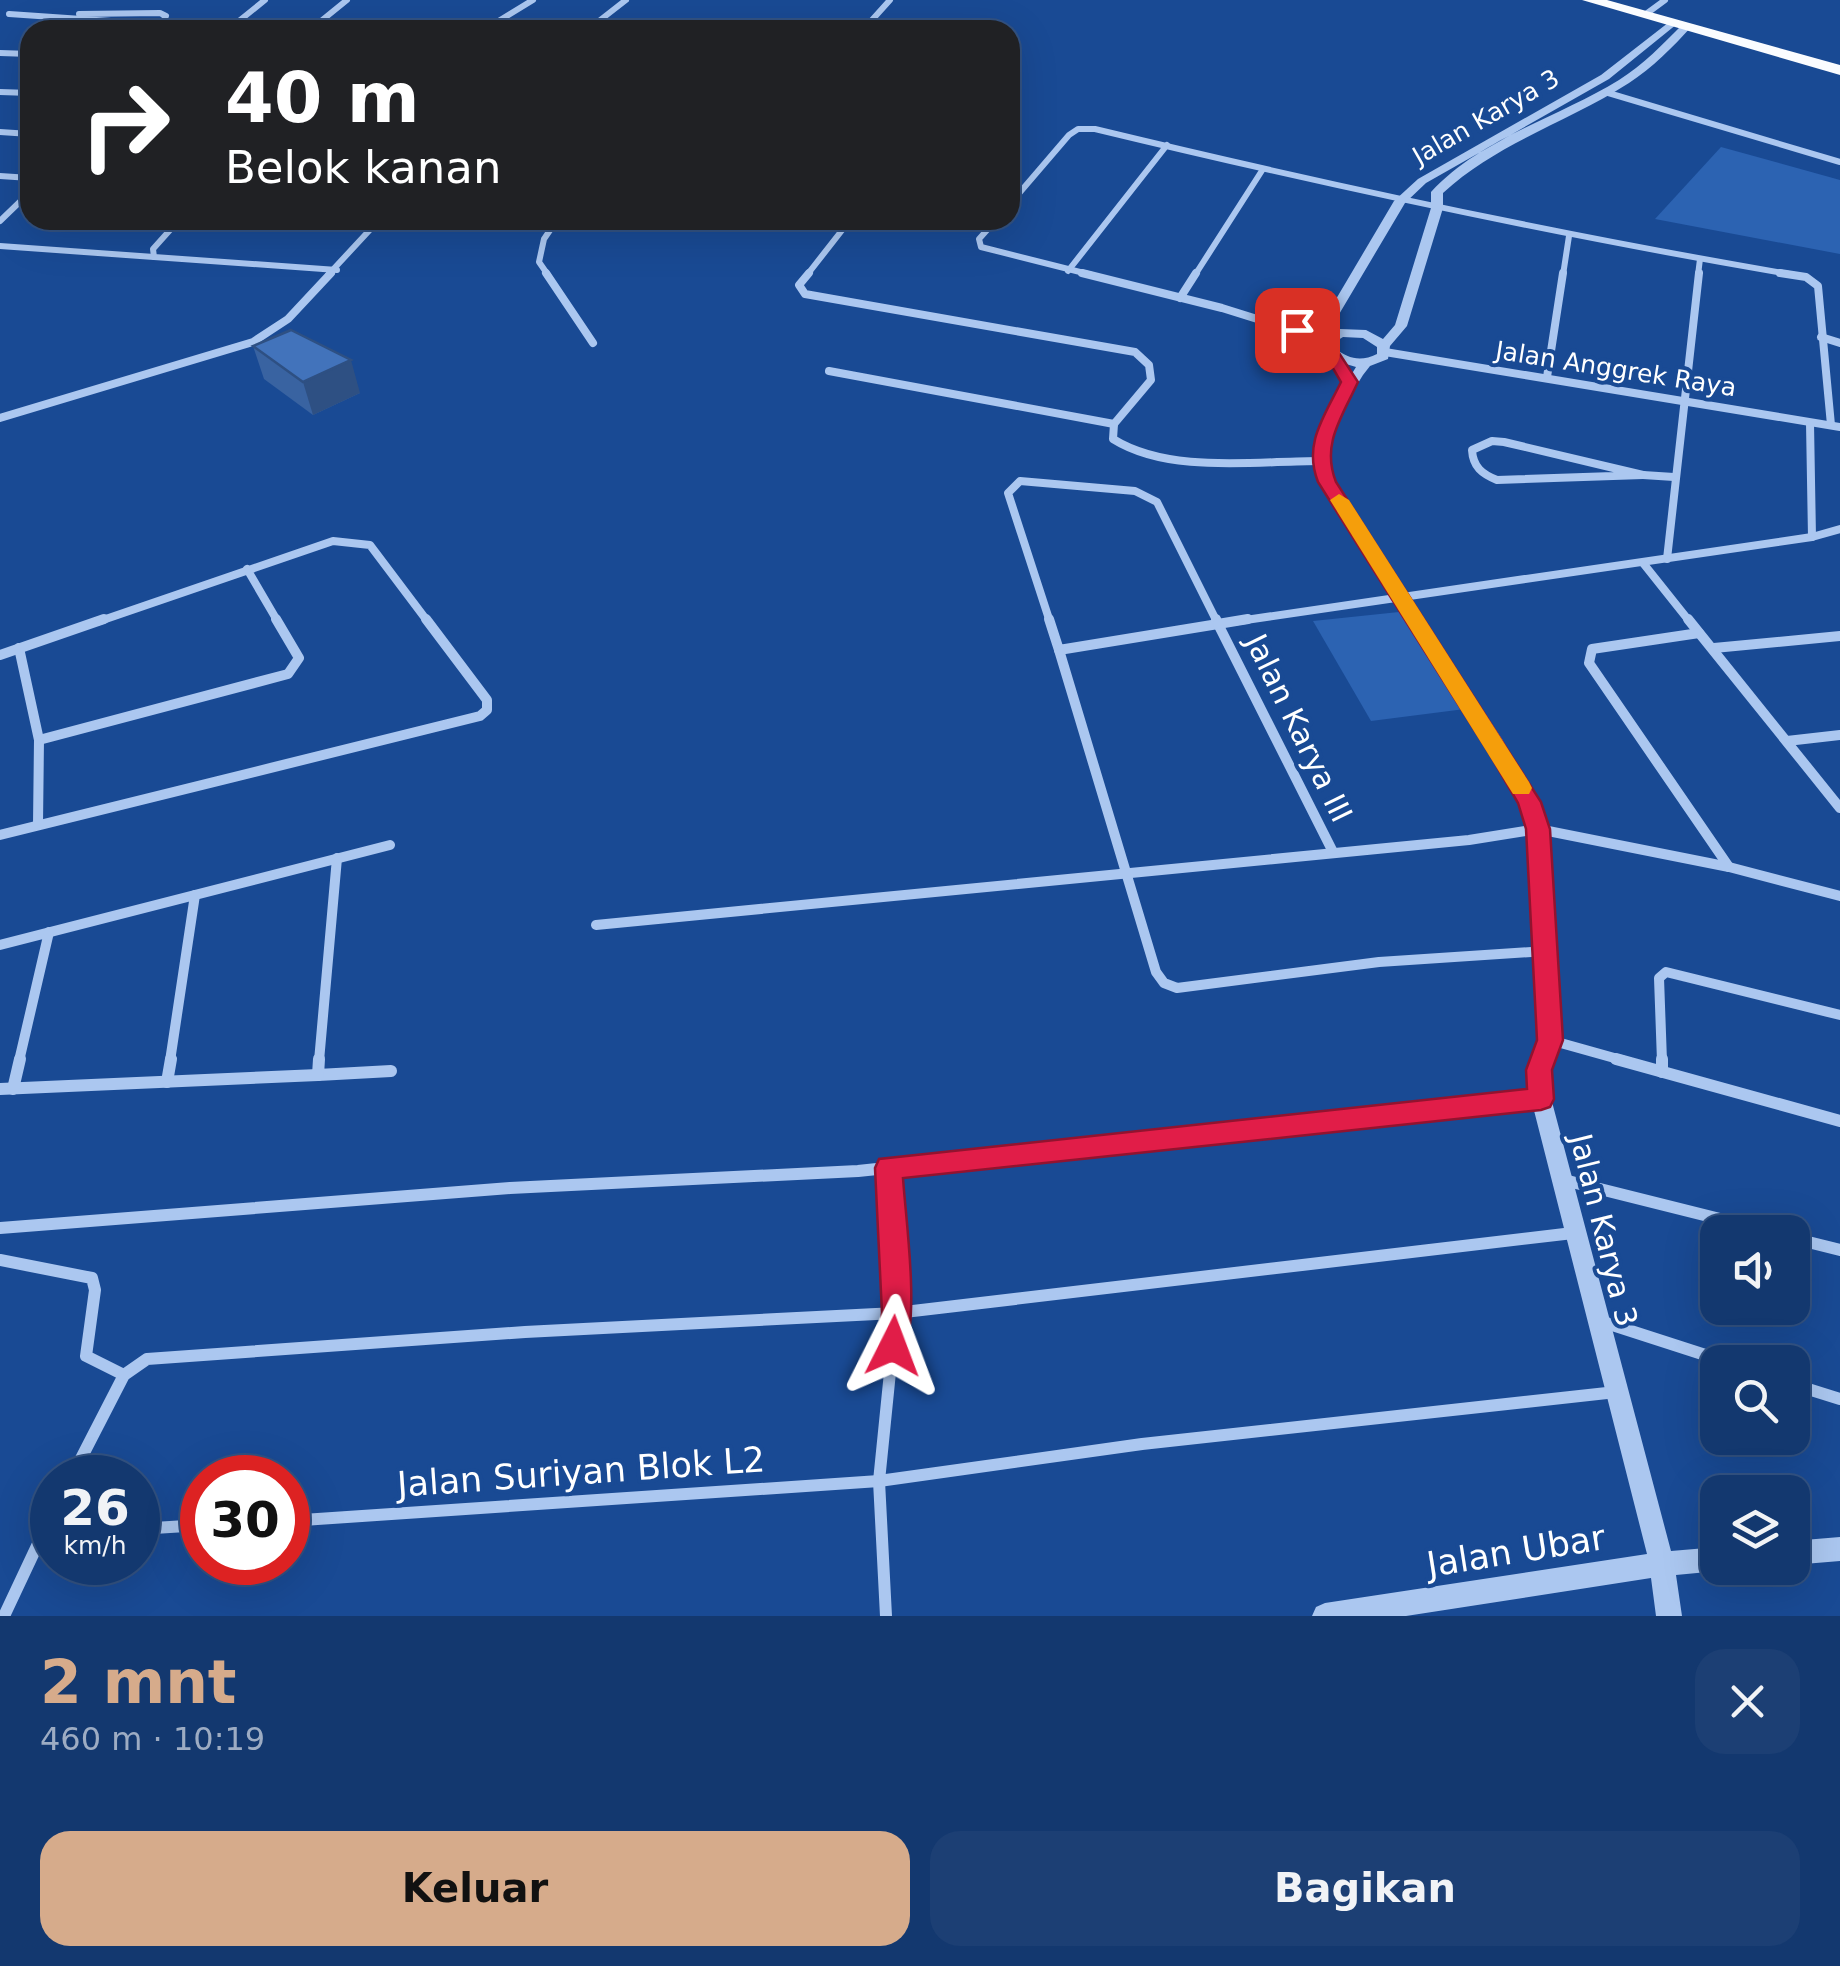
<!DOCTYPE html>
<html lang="id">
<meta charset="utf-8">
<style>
body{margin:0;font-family:"DejaVu Sans",sans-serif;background:#1c3f74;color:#f1f3f6;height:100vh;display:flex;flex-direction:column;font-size:38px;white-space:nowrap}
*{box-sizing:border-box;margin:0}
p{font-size:32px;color:#9dacc3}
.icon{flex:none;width:55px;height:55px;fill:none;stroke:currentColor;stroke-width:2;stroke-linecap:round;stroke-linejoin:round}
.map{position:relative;height:1616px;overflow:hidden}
.side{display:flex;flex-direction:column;background:#13386f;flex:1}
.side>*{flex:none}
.hud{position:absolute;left:20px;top:20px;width:1000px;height:210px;border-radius:30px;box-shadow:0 10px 40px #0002,0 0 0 2px #325282;background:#202124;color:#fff;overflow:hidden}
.tools{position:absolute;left:1700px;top:1215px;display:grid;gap:20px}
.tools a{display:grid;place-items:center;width:110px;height:110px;border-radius:20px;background:#13386f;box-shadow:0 10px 40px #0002,0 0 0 2px #325282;font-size:50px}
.speed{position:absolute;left:30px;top:1455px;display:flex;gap:20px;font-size:50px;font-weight:700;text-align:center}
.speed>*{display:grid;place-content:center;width:130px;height:130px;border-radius:50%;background:#13386f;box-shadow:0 10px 40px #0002,0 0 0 2px #325282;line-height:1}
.speed small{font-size:25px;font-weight:400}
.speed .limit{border:15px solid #d22;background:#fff;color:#111}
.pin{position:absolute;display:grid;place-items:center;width:85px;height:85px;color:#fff;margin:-42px;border-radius:20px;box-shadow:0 5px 15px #0006}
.me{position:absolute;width:110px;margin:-55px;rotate:3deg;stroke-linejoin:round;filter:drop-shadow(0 0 8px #0008)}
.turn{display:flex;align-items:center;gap:35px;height:210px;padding:0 40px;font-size:45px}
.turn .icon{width:130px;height:130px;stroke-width:2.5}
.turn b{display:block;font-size:70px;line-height:85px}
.round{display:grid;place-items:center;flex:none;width:105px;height:105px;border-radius:30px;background:#1c3f74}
.headline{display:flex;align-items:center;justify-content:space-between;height:170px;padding:0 40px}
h1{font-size:60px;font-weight:700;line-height:75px;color:#d6ab8b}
.action{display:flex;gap:20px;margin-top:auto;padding:20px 40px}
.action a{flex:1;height:115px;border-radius:30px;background:#d6ab8b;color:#111;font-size:40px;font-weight:700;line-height:115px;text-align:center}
.action a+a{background:#1c3f74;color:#f1f3f6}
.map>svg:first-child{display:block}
.green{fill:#2c63b2}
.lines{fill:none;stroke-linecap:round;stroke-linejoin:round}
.minor-far3{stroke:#abc7f0;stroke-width:6}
.minor-far2{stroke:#abc7f0;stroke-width:8}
.minor-far1{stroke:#abc7f0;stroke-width:10}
.minor{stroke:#abc7f0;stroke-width:12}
.tertiary{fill:#abc7f0;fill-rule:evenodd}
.trunk{fill:#fafcff;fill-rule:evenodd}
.wall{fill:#3963a1}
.shaded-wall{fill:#2e5083}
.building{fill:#4273bb;stroke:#2e5083;stroke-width:2.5}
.route{fill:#e11d48;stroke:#92132f;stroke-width:2.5}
.slow{fill:#f59e0b}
.labels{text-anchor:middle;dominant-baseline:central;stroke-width:8;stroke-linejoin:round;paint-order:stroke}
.far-street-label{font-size:25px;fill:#fff;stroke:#194a94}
.street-label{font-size:30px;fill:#fff;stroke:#194a94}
.near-street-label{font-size:35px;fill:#fff;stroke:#194a94}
</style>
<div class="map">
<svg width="1840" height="1616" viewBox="0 0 1840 1616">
<rect width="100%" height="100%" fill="#194a94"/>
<g class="green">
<polygon points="1721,147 1840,180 1840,254 1655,219"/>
<polygon points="1399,612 1465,709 1371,721 1313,621"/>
</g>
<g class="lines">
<g class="minor-far3">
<polyline points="9,14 242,30"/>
<polyline points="79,14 160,13 166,16 160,26"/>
<polyline points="1646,14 1665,0"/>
<polyline points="599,21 626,0"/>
<polyline points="229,29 265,0"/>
<polyline points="310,30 347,0"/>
<polyline points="484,30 533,0"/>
<polyline points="863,30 890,0"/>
<polyline points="0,53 30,54"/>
<polyline points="0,92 30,93"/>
<polyline points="1605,92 1840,162"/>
<polyline points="0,132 30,134"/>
<polyline points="0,176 30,178"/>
<path d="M1010 204 1069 135 1078 129H1095C1327 185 1559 235 1795 275"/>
<polyline points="179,220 153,249 154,257 337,270"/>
<polyline points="996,220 979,239 981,247 1092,275"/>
<polyline points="0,221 30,192"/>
<polyline points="0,246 154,257"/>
<polyline points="1068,271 1167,145"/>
<polyline points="328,275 379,220"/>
<polyline points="548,275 539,262 544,239 557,220"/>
<polyline points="807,275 850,220"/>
<polyline points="1195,275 1263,169"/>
<polyline points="1563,275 1569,236"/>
<polyline points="1698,275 1700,259"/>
</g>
<g class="minor-far2">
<polyline points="546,273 593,343"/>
<path d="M809 273 799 285 805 294 1135 352 1149 365 1151 380 1114 424 1113 439C1169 474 1255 461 1319 461"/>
<polyline points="1082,273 1222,308 1328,341"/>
<polyline points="1780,273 1806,277 1818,286 1831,425"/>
<polyline points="1180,298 1196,273"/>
<polyline points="1821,337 1840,343"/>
<polyline points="1385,352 1840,427"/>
<polyline points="829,371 1114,424"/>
<polyline points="1547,377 1563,273"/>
<polyline points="0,418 253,342 288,319 331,273"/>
<polyline points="1810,423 1812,537"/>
<path d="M1492 441 1504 442 1643 475 1497 480C1482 474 1473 467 1472 450Z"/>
<polyline points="1643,475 1674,477"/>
<polyline points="1667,559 1699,273"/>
<polyline points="1643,563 1690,622"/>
<polyline points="247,569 278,622"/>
<polyline points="97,622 333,541 370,545 428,622"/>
<polyline points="1050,622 1008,493 1020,481 1135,491 1157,502 1217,622"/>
<polyline points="1232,622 1812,537 1840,529"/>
</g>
<g class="minor-far1">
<polyline points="1049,619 1059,650 1218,624"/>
<polyline points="1216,619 1218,624"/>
<polyline points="1688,619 1840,808"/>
<polyline points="1218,624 1333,852"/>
<polyline points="1218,624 1248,619"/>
<polyline points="1699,633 1592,649 1589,663 1729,867"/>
<polyline points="19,648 39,740 38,824"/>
<polyline points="1714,648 1840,636"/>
<polyline points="1059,650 1156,972 1164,983 1177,988 1379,962 1546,951"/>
<polyline points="0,655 104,619"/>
<polyline points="39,740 288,674 299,658 276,619"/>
<polyline points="1787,741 1840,735"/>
<polyline points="0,835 480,716 487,710 487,700 426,619"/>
<polyline points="596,925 1469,840 1538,829 1729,867 1840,896"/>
<polyline points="0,945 390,845"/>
<polyline points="1550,1040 1625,1061"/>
<polyline points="19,1061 49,932"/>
<polyline points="170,1061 195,895"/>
<polyline points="319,1061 337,858"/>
<polyline points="1662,1061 1659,978 1666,972 1840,1015"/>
</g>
<g class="minor">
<polyline points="319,1059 318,1075 391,1071"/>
<polyline points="1616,1059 1840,1121"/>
<polyline points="1662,1059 1662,1072"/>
<polyline points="167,1082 171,1059"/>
<polyline points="0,1089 318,1075"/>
<polyline points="13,1089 20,1059"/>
<polyline points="1560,1179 1772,1232"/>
<polyline points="0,1228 510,1188 858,1171 1541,1099"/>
<polyline points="1792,1238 1840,1250"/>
<polyline points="0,1260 92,1278 95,1290 86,1356 124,1375"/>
<polyline points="1600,1321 1727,1362"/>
<polyline points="1792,1384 1840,1399"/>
<polyline points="71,1478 124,1375 147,1359 525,1332 896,1313 1573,1233"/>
<polyline points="288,1521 879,1481 1142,1444 1616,1392"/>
<polyline points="138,1529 202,1525"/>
<polyline points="4,1616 52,1514"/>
<polyline points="886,1616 879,1481 896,1313 889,1167"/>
</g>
<g class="tertiary">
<path d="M1673 19 1678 22 1677 24 1609 79 1426 183 1405 203 1338 316 1340 329 1366 330 1383 339 1395 325 1431 208V192C1481 138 1557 118 1619 80 1643 65 1663 44 1683 24L1692 26C1673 47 1652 68 1629 83 1568 122 1497 143 1443 193V208L1407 326 1390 346 1388 359 1370 366 1363 375 1342 409 1330 437 1326 460 1340 494 1502 739 1528 785 1547 829 1560 1040 1547 1083 1671 1551 1718 1547V1568H1727L1718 1571 1676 1575 1682 1616H1656L1651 1578 1406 1616H1312L1316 1607 1325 1603 1647 1554 1527 1083 1540 1040 1529 829 1501 766 1375 566 1326 494 1314 470 1313 449 1322 423 1356 367 1336 361 1321 349V341L1328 335 1326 316 1394 201 1418 179 1601 75ZM1343 337 1363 338 1377 347V354C1361 362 1348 359 1335 348V342Z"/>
<polygon points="1840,1537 1840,1561 1792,1565 1792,1541"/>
</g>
<polygon class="trunk" points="1582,0 1607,0 1840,65 1840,75"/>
</g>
<polygon class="wall" points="253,346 360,393 313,415 264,379"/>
<polygon class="shaded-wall" points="351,360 360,393 313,415 303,382"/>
<polygon class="building" points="291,330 351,360 303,382 253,346"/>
<path class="route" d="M1297 324 1333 338 1337 350 1358 382C1342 417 1321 444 1336 482L1541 802 1550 829 1563 1040 1552 1070 1554 1099 1550 1107 1541 1110 903 1178C906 1223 920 1317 903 1356L893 1360 883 1356 878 1346 882 1313 875 1168 879 1159 1527 1089 1526 1070 1537 1040 1526 829 1518 803 1489 753 1318 482C1303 444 1324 417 1341 382L1319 344 1291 333V326Z"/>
<polygon class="slow" points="1339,494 1349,500 1529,782 1532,788 1529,794 1513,794 1330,500"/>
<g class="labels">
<g class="far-street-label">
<text transform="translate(1486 117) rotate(-30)">Jalan Karya 3</text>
<text transform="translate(1616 369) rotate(9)">Jalan Anggrek Raya</text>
</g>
<g class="street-label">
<text transform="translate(1299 728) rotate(64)">Jalan Karya III</text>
<text transform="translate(1604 1230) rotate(76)">Jalan Karya 3</text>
</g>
<g class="near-street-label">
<text transform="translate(581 1472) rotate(-4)">Jalan Suriyan Blok L2</text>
<text transform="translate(1516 1551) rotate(-9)">Jalan Ubar</text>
</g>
</g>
</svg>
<div class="tools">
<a><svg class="icon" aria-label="sound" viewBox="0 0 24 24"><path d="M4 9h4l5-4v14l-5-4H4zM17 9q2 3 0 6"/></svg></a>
<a><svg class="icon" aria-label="search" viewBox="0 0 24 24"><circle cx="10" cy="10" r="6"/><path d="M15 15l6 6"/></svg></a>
<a><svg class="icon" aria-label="layers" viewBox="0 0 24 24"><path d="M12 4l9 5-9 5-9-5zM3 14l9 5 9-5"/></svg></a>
</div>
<div class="speed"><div>26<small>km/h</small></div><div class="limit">30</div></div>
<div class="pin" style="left:1297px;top:330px;background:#d93025"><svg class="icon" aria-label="arrive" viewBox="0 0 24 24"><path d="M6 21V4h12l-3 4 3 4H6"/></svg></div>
<svg class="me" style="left:893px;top:1346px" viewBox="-20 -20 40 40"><path d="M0-17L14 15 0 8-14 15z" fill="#e11d48" stroke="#fff" stroke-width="4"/></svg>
<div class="hud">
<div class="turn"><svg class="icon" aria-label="right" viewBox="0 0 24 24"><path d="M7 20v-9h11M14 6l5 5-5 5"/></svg><div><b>40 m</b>Belok kanan</div></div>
</div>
</div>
<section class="side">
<div class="headline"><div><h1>2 mnt</h1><p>460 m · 10:19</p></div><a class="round"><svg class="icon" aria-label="close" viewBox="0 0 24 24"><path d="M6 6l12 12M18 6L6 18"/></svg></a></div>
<div class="action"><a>Keluar</a><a>Bagikan</a></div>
</section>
